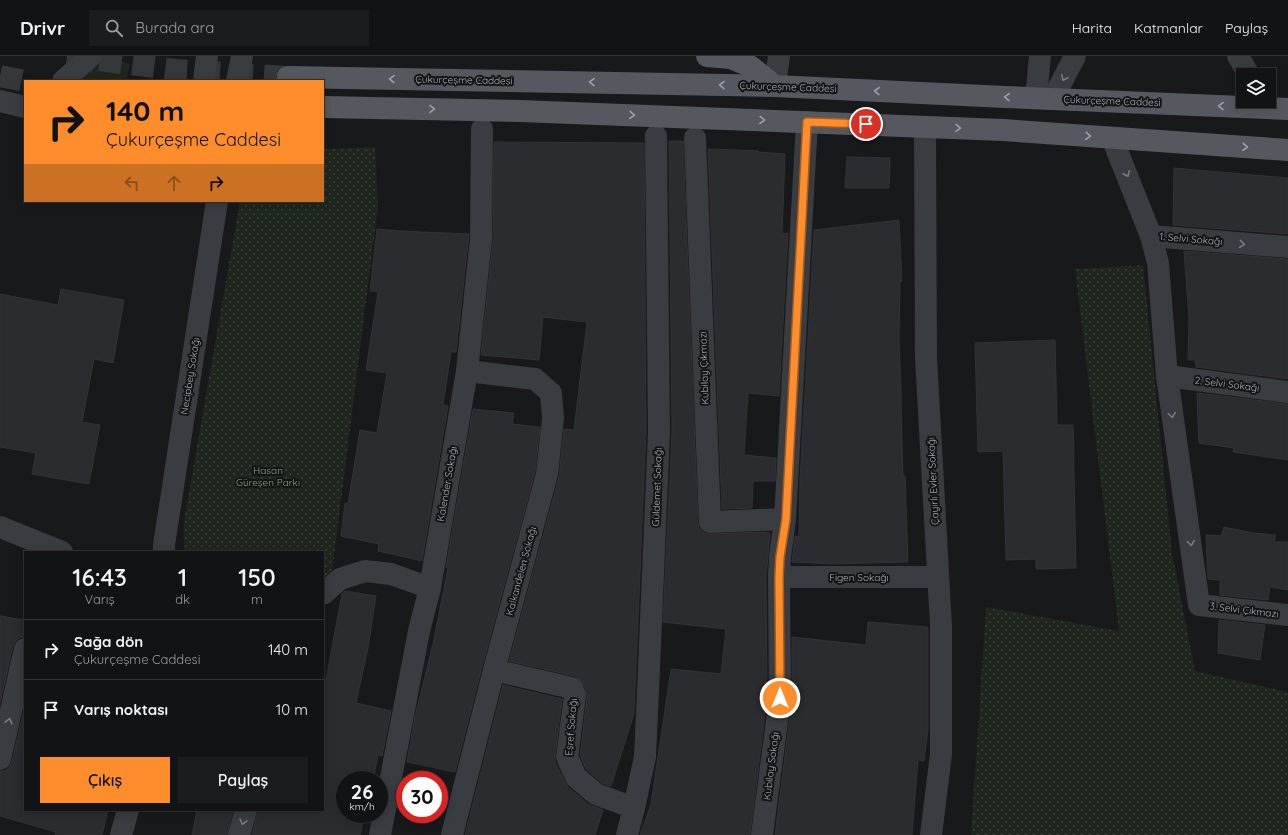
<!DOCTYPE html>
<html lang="tr">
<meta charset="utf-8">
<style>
body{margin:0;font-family:Quicksand,sans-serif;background:#1b1c1d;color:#f1f3f6;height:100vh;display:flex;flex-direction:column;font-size:15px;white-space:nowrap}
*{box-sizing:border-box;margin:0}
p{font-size:13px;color:#9c9ea0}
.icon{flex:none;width:22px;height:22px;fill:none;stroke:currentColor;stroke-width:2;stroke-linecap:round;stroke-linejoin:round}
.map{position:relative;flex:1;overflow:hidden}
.side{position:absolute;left:24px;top:495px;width:300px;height:260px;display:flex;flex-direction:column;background:#121314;border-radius:0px;box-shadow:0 2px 10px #0003,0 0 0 1px #313234}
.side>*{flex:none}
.hud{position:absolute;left:24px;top:24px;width:300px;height:122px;border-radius:0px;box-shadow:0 2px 10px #0003,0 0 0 1px #313234;background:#ff8d2c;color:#111;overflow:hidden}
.fabs{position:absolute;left:1236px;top:12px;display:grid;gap:8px}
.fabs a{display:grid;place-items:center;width:40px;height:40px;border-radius:0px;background:#121314;box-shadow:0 2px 10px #0003,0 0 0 1px #313234;font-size:20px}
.speed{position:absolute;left:336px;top:715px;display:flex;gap:8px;font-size:20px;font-weight:700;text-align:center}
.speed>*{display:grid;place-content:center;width:52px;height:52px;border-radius:50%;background:#121314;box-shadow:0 2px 10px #0003,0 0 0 1px #313234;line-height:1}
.speed small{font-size:10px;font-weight:400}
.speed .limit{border:6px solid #d22;background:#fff;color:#111}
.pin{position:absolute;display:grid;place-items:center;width:34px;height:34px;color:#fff;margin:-17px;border:2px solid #fff;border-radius:50%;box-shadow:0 1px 4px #0007}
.me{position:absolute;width:44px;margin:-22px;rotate:0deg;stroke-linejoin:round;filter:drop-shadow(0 0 3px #0008)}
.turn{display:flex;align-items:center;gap:14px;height:84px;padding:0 16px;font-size:18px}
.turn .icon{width:52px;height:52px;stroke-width:2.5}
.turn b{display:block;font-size:28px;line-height:34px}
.lanes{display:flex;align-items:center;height:38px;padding:0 16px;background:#0003;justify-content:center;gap:20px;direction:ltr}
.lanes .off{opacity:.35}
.eta{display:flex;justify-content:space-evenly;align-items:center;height:68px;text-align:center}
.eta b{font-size:24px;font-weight:600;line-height:28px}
.cta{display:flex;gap:8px;margin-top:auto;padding:8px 16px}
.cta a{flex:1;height:46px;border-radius:0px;background:#ff8d2c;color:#111;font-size:16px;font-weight:600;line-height:46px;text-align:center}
.cta a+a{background:#1b1c1d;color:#f1f3f6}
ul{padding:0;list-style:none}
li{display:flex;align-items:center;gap:12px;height:60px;padding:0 16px;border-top:1px solid #313234}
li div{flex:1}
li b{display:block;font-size:15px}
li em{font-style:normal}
header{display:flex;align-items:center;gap:24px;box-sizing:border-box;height:56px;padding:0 20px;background:#121314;border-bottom:1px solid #313234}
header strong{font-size:19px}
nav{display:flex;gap:22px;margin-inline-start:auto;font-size:14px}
.search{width:280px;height:36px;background:#1b1c1d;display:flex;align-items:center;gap:10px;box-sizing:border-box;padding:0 14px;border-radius:0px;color:#9c9ea0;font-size:15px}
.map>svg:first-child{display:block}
.grass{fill:url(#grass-tufts)}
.park{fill:url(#park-dots)}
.building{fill:#2b2c2f;stroke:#323337}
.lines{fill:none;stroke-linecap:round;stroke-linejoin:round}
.major-tunnel{stroke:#35383b;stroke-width:22;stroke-dasharray:22 11;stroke-linecap:butt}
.minor{stroke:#393c40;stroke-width:22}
.major{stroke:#55595f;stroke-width:22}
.oneway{stroke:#777d84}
.oneway2{stroke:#99a1a9}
.route-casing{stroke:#a65c1d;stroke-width:10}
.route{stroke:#ff8d2c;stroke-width:7}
.labels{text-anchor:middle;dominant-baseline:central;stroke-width:4;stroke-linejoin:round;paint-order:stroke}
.street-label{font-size:10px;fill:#aab3bc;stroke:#131416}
.park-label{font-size:10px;fill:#85a87f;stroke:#131416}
</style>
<header>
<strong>Drivr</strong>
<div class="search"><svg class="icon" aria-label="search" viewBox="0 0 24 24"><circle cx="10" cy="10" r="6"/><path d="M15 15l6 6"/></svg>Burada ara</div>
<nav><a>Harita</a><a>Katmanlar</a><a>Paylaş</a></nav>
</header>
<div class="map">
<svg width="1288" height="779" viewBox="0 0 1288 779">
<defs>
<pattern id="grass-tufts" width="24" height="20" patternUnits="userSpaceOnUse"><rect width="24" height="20" fill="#1e261e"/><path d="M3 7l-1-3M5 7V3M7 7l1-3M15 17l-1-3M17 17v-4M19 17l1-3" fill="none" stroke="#3c433d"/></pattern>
<pattern id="park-dots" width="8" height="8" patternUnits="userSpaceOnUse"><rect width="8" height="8" fill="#1e261e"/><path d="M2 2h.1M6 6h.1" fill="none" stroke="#3c433d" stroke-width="1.8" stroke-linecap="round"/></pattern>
</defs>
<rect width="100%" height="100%" fill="#18191b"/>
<polygon class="grass" points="106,2 130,8 126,25 80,25"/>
<g class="park">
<polygon points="375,91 378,150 332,516 323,522 323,496 184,496 184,465 240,145 323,145 323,93"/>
<polygon points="1143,209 1172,497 1195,615 1288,636 1288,779 971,779 986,551 1119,575 1075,213"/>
</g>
<g class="building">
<polygon points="669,85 683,85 698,467 699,472 704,477 710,478 763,476 770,477 766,521 767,641 750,779 640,779 651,748 671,613 721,618 726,573 663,566 672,376"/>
<polygon points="494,86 644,87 646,376 634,658 611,730 602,727 586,713 580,699 587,641 586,634 580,623 575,620 509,605 559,421 564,373 574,374 587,266 543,261 539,304 481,299 493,184"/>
<polygon points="708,93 758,95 758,96 785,98 782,178 788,177 779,340 748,337 744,399 776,402 775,425 753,425 752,452 722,453"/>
<polygon points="847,101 890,102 889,132 845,132"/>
<polygon points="1174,112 1288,122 1288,178 1173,169"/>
<polygon points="899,164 902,225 900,225 899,283 901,333 901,346 903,420 905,420 908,506 833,508 792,506 795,480 799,481 800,424 814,174"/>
<polygon points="377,173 400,175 469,178 456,296 451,296 443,349 448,350 422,505 378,495 379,488 341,480 345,447 348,448 360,374 377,377 387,317 366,314 378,236 370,235"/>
<polygon points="1184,195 1288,203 1288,323 1196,311 1195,304 1188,304 1189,262"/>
<polygon points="61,233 124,244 113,307 94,303 82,366 100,369 89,428 32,418 36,397 0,391 0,238 58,249"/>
<polygon points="1055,284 1057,369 1073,369 1076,512 1036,513 1036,503 1006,504 1003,395 978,396 975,287"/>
<polygon points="1197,337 1288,348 1288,404 1233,396 1234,392 1199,387"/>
<polygon points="473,353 514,357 512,368 540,371 535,416 482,611 455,716 407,706 415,660 433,588 448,512 446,511"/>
<polygon points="1224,471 1253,477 1276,479 1274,486 1288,486 1288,534 1270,531 1268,544 1220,539 1220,524 1208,523 1206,479 1221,480"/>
<polygon points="345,535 376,540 368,592 356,647 391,655 382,700 378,699 373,724 345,724 345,758 365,758 360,779 252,779 258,754 323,754 323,624 326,624 342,538"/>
<polygon points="0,560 25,564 25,581 21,581 16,584 13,590 0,647"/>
<polygon points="1219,564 1265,569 1260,604 1218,597"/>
<polygon points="868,566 928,571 928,674 924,705 918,704 912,779 775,779 792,644 792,581 866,589"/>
<polygon points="503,629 562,643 555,699 555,706 565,726 568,731 588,748 603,754 595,779 465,779"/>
<polygon points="25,649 25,754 108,754 102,779 55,779 56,776 0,760 0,715 4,715 9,712 12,706"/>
<polygon points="197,754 233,754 227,779 192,779"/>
</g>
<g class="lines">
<g class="major-tunnel">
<polyline points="67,0 176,14 288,21"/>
<polyline points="0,20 25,25"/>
</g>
<g class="minor">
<polyline points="1238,0 1249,19"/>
<polyline points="63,25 91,0"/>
<polyline points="204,25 207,0"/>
<polyline points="237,25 242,0"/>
<polyline points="775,30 779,0"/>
<polyline points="1036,42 1040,0"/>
<polyline points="1053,43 1075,0"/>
<polyline points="0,45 25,51"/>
<polyline points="925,71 926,302 941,570 941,698 931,779"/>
<polyline points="695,82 710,466 785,463"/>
<polyline points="1112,82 1151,180 1288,191"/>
<polyline points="1151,180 1158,207 1167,320 1199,549 1288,559"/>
<polyline points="1167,320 1288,336"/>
<polyline points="0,471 62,496"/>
<polyline points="164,496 164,489 217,145"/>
<polyline points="779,521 938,521"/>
<polyline points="323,538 340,523 365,515 391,518 430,532"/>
<polyline points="494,614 572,632 575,639 567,701 576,721 596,738 634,752"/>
<polyline points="0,703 25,593"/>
<polyline points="121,779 128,754"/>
<polyline points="239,779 246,754"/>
<polyline points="380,779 419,575 430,532 467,315 481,183 482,73"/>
<polyline points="452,779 494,614 547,418 553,362 551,337 535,323 467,315"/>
<polyline points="627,779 634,752 645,701 648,635 659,376 656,80"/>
<polyline points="762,779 780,642 779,521 780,501 785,463 807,66"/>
</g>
<g class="major">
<polyline points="707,0 731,2 750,10 775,30"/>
<polyline points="288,21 775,30 1005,41 1288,53"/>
<polyline points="323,51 520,55 1003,74 1288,94"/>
</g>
</g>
<defs><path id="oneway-chevron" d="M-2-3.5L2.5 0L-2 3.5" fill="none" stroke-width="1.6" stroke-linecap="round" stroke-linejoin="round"/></defs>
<g class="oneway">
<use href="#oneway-chevron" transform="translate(1064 22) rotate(117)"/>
<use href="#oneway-chevron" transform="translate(1127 118) rotate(65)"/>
<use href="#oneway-chevron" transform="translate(1242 188) rotate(5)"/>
<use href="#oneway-chevron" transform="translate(1172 359) rotate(82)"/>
<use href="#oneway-chevron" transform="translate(1191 487) rotate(82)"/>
<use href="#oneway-chevron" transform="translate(9 665) rotate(-77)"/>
<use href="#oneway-chevron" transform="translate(243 766) rotate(104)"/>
</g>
<g class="oneway2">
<use href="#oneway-chevron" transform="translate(392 23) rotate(-179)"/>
<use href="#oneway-chevron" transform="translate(592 26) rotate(-179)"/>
<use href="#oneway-chevron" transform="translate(722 29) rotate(-179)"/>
<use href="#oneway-chevron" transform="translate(877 35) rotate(-177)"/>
<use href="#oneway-chevron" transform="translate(1007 41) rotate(-178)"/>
<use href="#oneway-chevron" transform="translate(1221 50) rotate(-178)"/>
<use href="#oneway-chevron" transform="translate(432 53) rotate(1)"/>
<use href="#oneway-chevron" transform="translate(632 59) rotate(2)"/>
<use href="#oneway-chevron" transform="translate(762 64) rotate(2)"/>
<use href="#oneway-chevron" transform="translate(958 72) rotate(2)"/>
<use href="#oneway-chevron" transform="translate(1088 80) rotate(4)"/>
<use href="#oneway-chevron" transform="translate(1245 91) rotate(4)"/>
</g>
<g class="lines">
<defs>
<polyline id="route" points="780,642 779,521 780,501 786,463 807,66 866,68"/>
</defs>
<use href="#route" class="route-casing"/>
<use href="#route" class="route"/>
</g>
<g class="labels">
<g class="street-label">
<text transform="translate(464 24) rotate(1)">Çukurçeşme Caddesi</text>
<text transform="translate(788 31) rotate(2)">Çukurçeşme Caddesi</text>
<text transform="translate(1112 45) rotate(2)">Çukurçeşme Caddesi</text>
<text transform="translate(1191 183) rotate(5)">1. Selvi Sokağı</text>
<text transform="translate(704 312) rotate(-92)">Kubilay Çıkmazı</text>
<text transform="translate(190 320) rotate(-81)">Necipbey Sokağı</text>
<text transform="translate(1227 328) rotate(7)">2. Selvi Sokağı</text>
<text transform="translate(933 425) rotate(-93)">Çayırlı Evler Sokağı</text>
<text transform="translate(447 428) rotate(-80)">Kalender Sokağı</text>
<text transform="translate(657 431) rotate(-88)">Güldemet Sokağı</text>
<text transform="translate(521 515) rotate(-75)">Kalkandelen Sokağı</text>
<text x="859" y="521">Figen Sokağı</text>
<text transform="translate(1244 554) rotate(7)">3. Selvi Çıkmazı</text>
<text transform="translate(571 671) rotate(-85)">Eşref Sokağı</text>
<text transform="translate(771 710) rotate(-83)">Kubilay Sokağı</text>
</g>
<g class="park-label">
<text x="268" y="414">Hasan<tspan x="268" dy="12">Güreşen Parkı</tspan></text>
</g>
</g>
</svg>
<div class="fabs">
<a><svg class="icon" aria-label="layers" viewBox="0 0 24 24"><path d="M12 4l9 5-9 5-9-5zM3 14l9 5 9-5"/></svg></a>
</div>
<div class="speed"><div>26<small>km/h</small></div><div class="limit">30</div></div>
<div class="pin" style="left:866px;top:68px;background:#d93025"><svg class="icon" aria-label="arrive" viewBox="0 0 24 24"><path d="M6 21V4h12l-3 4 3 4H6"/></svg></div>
<svg class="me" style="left:780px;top:642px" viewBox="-20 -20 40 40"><circle r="17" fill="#ff8d2c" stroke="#fff" stroke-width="3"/><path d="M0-11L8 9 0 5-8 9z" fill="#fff"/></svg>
<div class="hud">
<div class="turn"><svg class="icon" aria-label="right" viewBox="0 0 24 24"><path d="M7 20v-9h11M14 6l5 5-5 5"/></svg><div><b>140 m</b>Çukurçeşme Caddesi</div></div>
<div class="lanes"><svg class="icon off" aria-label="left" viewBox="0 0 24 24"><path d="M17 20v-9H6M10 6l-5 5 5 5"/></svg><svg class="icon off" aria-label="ahead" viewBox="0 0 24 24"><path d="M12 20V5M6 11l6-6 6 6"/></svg><svg class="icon" aria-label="right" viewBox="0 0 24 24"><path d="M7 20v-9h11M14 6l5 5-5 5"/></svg></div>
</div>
<section class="side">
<div class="eta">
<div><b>16:43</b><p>Varış</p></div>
<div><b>1</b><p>dk</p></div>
<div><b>150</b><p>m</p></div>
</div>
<ul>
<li><svg class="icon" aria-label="right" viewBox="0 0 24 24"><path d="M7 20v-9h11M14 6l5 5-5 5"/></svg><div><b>Sağa dön</b><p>Çukurçeşme Caddesi</p></div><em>140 m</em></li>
<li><svg class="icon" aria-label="arrive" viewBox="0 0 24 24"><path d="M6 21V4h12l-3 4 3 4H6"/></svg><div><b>Varış noktası</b></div><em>10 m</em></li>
</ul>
<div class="cta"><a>Çıkış</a><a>Paylaş</a></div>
</section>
</div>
